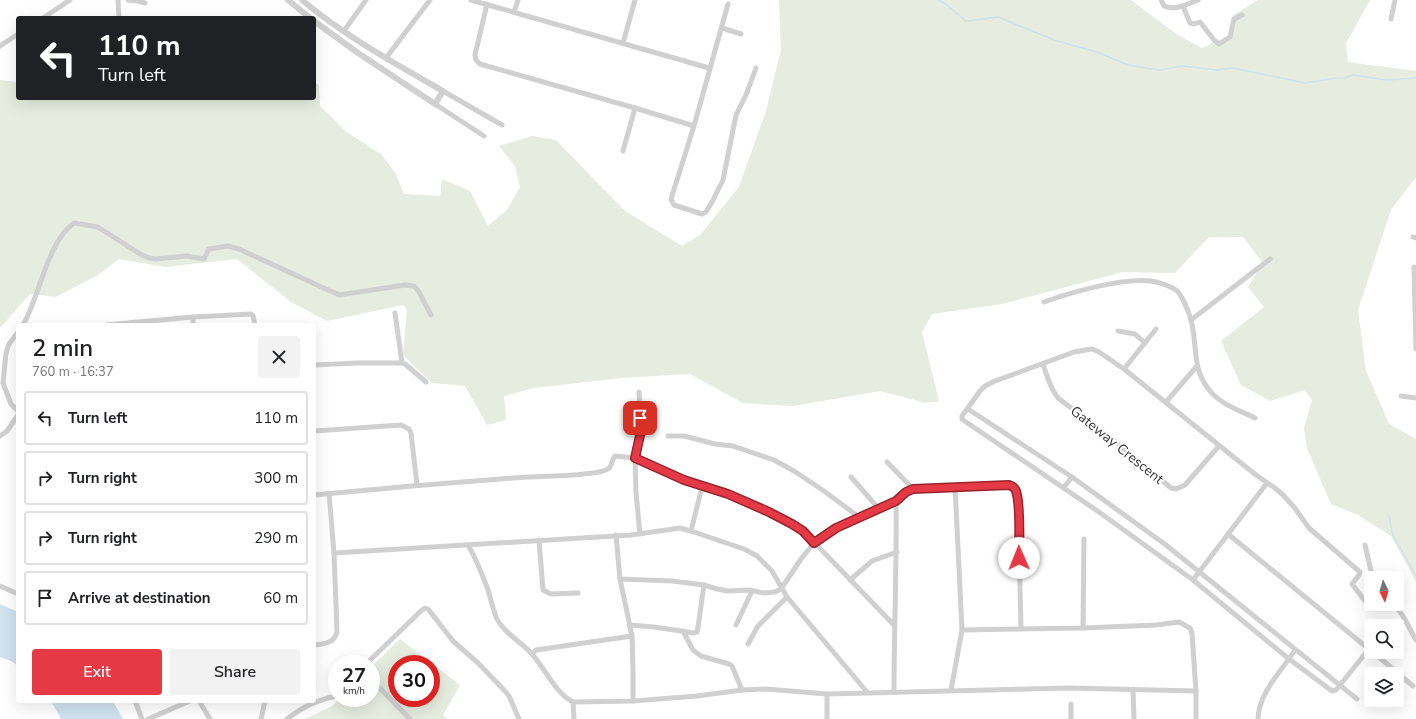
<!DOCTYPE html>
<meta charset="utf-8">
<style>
body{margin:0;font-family:"Nunito Sans",sans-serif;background:#f2f2f2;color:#202124;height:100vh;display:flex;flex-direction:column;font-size:15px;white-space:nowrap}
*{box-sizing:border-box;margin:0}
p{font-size:13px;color:#757577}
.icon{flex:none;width:22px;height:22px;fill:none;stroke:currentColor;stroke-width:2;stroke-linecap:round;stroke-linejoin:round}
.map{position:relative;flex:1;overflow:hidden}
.sheet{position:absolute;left:16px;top:323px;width:300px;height:380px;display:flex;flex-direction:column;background:#fff;border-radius:4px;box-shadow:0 4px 16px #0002}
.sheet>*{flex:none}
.banner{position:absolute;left:16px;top:16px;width:300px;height:84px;border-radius:4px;box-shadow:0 4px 16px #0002;background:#202124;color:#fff;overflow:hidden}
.needle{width:26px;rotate:175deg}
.buttons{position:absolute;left:1364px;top:571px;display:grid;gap:8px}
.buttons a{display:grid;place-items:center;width:40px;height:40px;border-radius:4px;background:#fff;box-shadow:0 4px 16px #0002;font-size:20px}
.speed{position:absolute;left:328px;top:655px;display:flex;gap:8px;font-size:20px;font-weight:700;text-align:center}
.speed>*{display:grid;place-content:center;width:52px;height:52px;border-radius:50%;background:#fff;box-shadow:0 4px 16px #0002;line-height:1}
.speed small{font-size:10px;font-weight:400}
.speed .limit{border:6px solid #d22;background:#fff;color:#111}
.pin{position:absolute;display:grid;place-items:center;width:34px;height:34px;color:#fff;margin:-17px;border-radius:8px;box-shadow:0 2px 6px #0006}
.me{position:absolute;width:44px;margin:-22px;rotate:359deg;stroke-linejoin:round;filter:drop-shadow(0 0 3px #0008)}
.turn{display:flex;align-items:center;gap:14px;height:84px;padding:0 16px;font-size:18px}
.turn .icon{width:52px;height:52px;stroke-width:2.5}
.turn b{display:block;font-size:28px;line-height:34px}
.round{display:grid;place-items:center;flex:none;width:42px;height:42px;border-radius:4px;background:#f2f2f2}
.summary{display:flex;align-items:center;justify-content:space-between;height:68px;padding:0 16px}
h1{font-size:24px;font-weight:600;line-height:30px}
.button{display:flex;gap:8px;margin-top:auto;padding:8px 16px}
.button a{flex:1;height:46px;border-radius:4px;background:#e63946;color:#fff;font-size:16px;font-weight:600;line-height:46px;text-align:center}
.button a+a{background:#f2f2f2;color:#202124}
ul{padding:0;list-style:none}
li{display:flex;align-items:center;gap:12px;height:54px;margin:0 8px 6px;padding:0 8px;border:2px solid #e0e0e0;border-radius:4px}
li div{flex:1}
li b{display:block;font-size:15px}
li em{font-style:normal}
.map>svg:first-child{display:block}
.green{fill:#e6ecdf;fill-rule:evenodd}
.water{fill:#cfe2ee}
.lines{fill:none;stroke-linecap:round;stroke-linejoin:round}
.stream{stroke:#cfe2ee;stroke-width:1.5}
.minor{stroke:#d0d0d0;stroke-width:5}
.tertiary{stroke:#d0d0d0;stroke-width:6}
.route-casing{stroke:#96252e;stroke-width:10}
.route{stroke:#e63946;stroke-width:7}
.labels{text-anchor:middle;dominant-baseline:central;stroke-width:4;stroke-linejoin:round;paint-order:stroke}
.street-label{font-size:14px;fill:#333;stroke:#fff}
</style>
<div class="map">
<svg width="1416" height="719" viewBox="0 0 1416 719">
<rect width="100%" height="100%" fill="#fff"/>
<g class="green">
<polygon points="779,0 1131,0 1176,34 1202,48 1233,34 1232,16 1258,0 1370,0 1346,43 1348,62 1416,71 1416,177 1391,210 1358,310 1366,371 1389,424 1416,439 1416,582 1391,536 1358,515 1331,504 1307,448 1304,428 1312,400 1305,390 1270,401 1241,385 1221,341 1264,307 1248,287 1263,263 1243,237 1209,237 1175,273 1123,272 1002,304 932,314 922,332 939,401 926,403 880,391 793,406 743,403 690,374 621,378 534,388 504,396 506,420 487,425 465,386 432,383 403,355 407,310 403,305 327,321 291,302 237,259 165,267 119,259 98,275 56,297 30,294 0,328 0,80 18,82 18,98 314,98 314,82 319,85 320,106 348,133 381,154 396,174 404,194 440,196 442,179 470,191 488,226 507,210 520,187 515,166 499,146 532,136 556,140 625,211 682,246 700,235 739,187 766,111 781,50"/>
<path d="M400 639 460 685 443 715 448 719H305L332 706 340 698H371V667ZM397 664H431V698H397Z"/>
</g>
<g class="water">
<polygon points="0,604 18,612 18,666 11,661 0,657"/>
<polygon points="51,701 113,701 123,719 61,719"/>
</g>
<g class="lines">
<g class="stream">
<polyline points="938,0 946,4 966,21 998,17 1057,41 1097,52 1128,65 1159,70 1183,66 1217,70 1232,68 1305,83 1338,78 1344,78 1353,75 1386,80 1416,78"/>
<polyline points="1389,516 1393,535 1416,576"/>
</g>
<g class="minor">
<polyline points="118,0 119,18"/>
<polyline points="128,0 138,1 145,3"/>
<polyline points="471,0 709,68"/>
<path d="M1161 0 1164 6C1175 11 1188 4 1198 0"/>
<polyline points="487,4 475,55 476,60 480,64 635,108 694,126"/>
<polyline points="728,4 694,126 671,199 674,205 702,214 706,212 712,202 723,180 736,115 746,95 756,68"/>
<polyline points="1183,6 1190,23 1194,24 1200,22 1214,40 1219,44 1230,37 1234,19 1242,15"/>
<polyline points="514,12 518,0"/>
<polyline points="43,18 70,0"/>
<polyline points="1391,19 1395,0"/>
<polyline points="722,28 741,34"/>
<polyline points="344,31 366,0"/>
<polyline points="623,43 635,0"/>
<polyline points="0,46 18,34"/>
<polyline points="386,58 430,0"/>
<polyline points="443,91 502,125"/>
<polyline points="435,104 484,136"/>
<polyline points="623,151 635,108"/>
<polyline points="1413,237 1416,238"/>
<polyline points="1414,267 1416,349"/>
<path d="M1044 302C1072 292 1121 278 1151 281 1159 282 1170 286 1176 290 1182 294 1189 313 1191 320 1198 346 1191 370 1211 392 1222 405 1241 411 1255 418"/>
<polyline points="395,313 402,363"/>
<polyline points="193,317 193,325"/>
<polyline points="1191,320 1270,259"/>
<path d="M23 325C40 296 47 242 74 223L98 227 140 254 149 258 155 259 187 256 204 259 209 249 228 246 239 249 339 295 405 285 414 286 419 292 431 315"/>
<polyline points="106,325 193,317 251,314 253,316 255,325"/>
<polyline points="1118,331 1135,334 1145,343"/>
<polyline points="18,332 9,344 6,353 3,383 11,404 18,411"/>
<path d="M1043 364C1047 376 1050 388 1058 398L1113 440 1171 488 1176 489 1185 485 1219 446"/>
<polyline points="314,365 358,363 402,363 405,364 426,382"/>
<polyline points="1124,369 1156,329"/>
<polyline points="639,392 641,431 635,458 636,493 640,534"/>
<polyline points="1401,396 1416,398"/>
<polyline points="1166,402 1197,366"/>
<polyline points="968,409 1072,477 1166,545 1357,699"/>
<polyline points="314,431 401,425 409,429 411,433 417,485"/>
<polyline points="0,436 7,431 18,415"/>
<polyline points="668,436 684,436 715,444 733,446 774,460 794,471 824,491 859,517"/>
<polyline points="887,462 913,489"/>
<polyline points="851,477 879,509"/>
<polyline points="1064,487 1072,477"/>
<path d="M314 495C385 488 456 482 527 477 543 476 597 476 608 469 613 466 611 460 615 456L635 458 684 480 729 494 792 524 809 537 894 625"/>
<polyline points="691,531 702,487"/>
<polyline points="1228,534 1370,650"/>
<polyline points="616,535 620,579 632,636 633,670 633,701"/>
<polyline points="539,540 543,590 551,594 578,593"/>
<path d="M468 545C477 560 482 574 488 590 491 600 493 610 497 619 504 633 521 642 531 653 546 669 554 692 573 702L633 701 697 696 742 690 766 689 827 694 1070 688 1196 691V719"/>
<polyline points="1365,545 1371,571 1374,578"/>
<polyline points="334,553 631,535 680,528 691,531 744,549 757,556 772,571 787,597 867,692"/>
<polyline points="620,579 672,581 704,585 717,589 728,591 749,590 764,593 775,592 781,589 801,559 814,543 836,528 896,501"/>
<polyline points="850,580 872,561 897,552"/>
<polyline points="1193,580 1267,483"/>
<polyline points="0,586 18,594"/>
<polyline points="1365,601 1352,584 1359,575 1360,572 1309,528 1294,507 1283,495 1275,488 1256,475 1124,369 1099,352 1092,349 1074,352 995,381 985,386 980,391 962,416 962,419 966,422 1099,512 1193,580 1289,659 1332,691 1336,690 1369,649"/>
<polyline points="1394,604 1403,616 1416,640"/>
<polyline points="629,625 654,627 694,633 697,632 698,627 704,585"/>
<polyline points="736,625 752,591"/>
<polyline points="1083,628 1084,539"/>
<polyline points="962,630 1083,628 1156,625 1179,622 1190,628 1192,633 1196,691"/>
<polyline points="683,631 693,650 701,656 729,664 732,666 742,690"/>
<polyline points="748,644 758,626 787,597"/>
<path d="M314 645C325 644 334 643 337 632L334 553 329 493"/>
<polyline points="1373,652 1413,686"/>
<polyline points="532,654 536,650 632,636"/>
<polyline points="366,664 422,610 425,608 428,609 453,641 478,663 504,690 509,696 519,719"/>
<polyline points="371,679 410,719"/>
<polyline points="1133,689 1134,719"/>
<polyline points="951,690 962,630 955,486"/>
<path d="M894 692C894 628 897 565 896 501L906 492 913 489 1005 484 1013 487 1016 491 1018 502 1021 629"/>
<polyline points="827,694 827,719"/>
<polyline points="135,701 142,719"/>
<polyline points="199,701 210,719"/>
<polyline points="573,702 574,719"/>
<polyline points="1071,704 1071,719"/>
<polyline points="148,719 190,701"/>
<polyline points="261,719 265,701"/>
<path d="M287 719C301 708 319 699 337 696"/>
<path d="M1258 719C1259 692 1281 672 1295 650"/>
</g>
<g class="tertiary">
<polyline points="288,0 310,18"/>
<path d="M302 0C343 35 396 64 443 91L435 104 358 53 314 21"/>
</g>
</g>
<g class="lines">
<defs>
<path id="route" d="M640 418 641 431 635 458 684 480 728 494 769 512 792 524 803 531 814 543 836 528 896 501 906 492 913 489 1009 485C1012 486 1015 487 1016 491 1021 506 1019 541 1019 558"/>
</defs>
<use href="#route" class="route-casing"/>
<use href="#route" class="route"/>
</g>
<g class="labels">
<g class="street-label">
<text transform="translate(1117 445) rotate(39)">Gateway Crescent</text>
</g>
</g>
</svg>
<div class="buttons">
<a><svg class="needle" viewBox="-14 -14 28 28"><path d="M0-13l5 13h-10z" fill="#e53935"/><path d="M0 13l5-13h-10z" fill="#757577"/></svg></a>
<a><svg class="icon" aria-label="search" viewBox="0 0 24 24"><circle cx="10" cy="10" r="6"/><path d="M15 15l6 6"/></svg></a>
<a><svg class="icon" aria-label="layers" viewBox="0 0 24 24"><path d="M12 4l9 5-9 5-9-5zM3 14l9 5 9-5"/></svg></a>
</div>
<div class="speed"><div>27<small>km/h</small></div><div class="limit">30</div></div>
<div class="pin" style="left:640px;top:418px;background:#d93025"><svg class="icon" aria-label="arrive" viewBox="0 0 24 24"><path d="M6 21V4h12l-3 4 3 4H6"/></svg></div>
<svg class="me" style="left:1019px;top:558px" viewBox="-20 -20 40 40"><circle r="19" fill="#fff"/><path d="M0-13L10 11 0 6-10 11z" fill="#e63946"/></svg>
<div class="banner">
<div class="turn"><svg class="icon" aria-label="left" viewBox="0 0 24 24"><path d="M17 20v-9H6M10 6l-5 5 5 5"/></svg><div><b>110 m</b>Turn left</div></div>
</div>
<section class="sheet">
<div class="summary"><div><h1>2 min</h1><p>760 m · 16:37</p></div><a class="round"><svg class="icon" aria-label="close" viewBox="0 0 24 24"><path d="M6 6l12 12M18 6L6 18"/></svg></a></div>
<ul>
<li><svg class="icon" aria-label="left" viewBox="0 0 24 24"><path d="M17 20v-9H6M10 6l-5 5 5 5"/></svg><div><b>Turn left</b></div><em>110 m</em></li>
<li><svg class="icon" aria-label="right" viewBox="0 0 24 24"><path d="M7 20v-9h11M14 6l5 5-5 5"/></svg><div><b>Turn right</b></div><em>300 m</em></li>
<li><svg class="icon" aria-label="right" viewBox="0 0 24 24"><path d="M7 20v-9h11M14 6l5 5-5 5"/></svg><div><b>Turn right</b></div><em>290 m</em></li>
<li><svg class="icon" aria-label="arrive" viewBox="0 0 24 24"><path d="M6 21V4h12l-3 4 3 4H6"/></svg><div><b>Arrive at destination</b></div><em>60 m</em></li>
</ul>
<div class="button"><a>Exit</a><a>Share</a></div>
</section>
</div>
